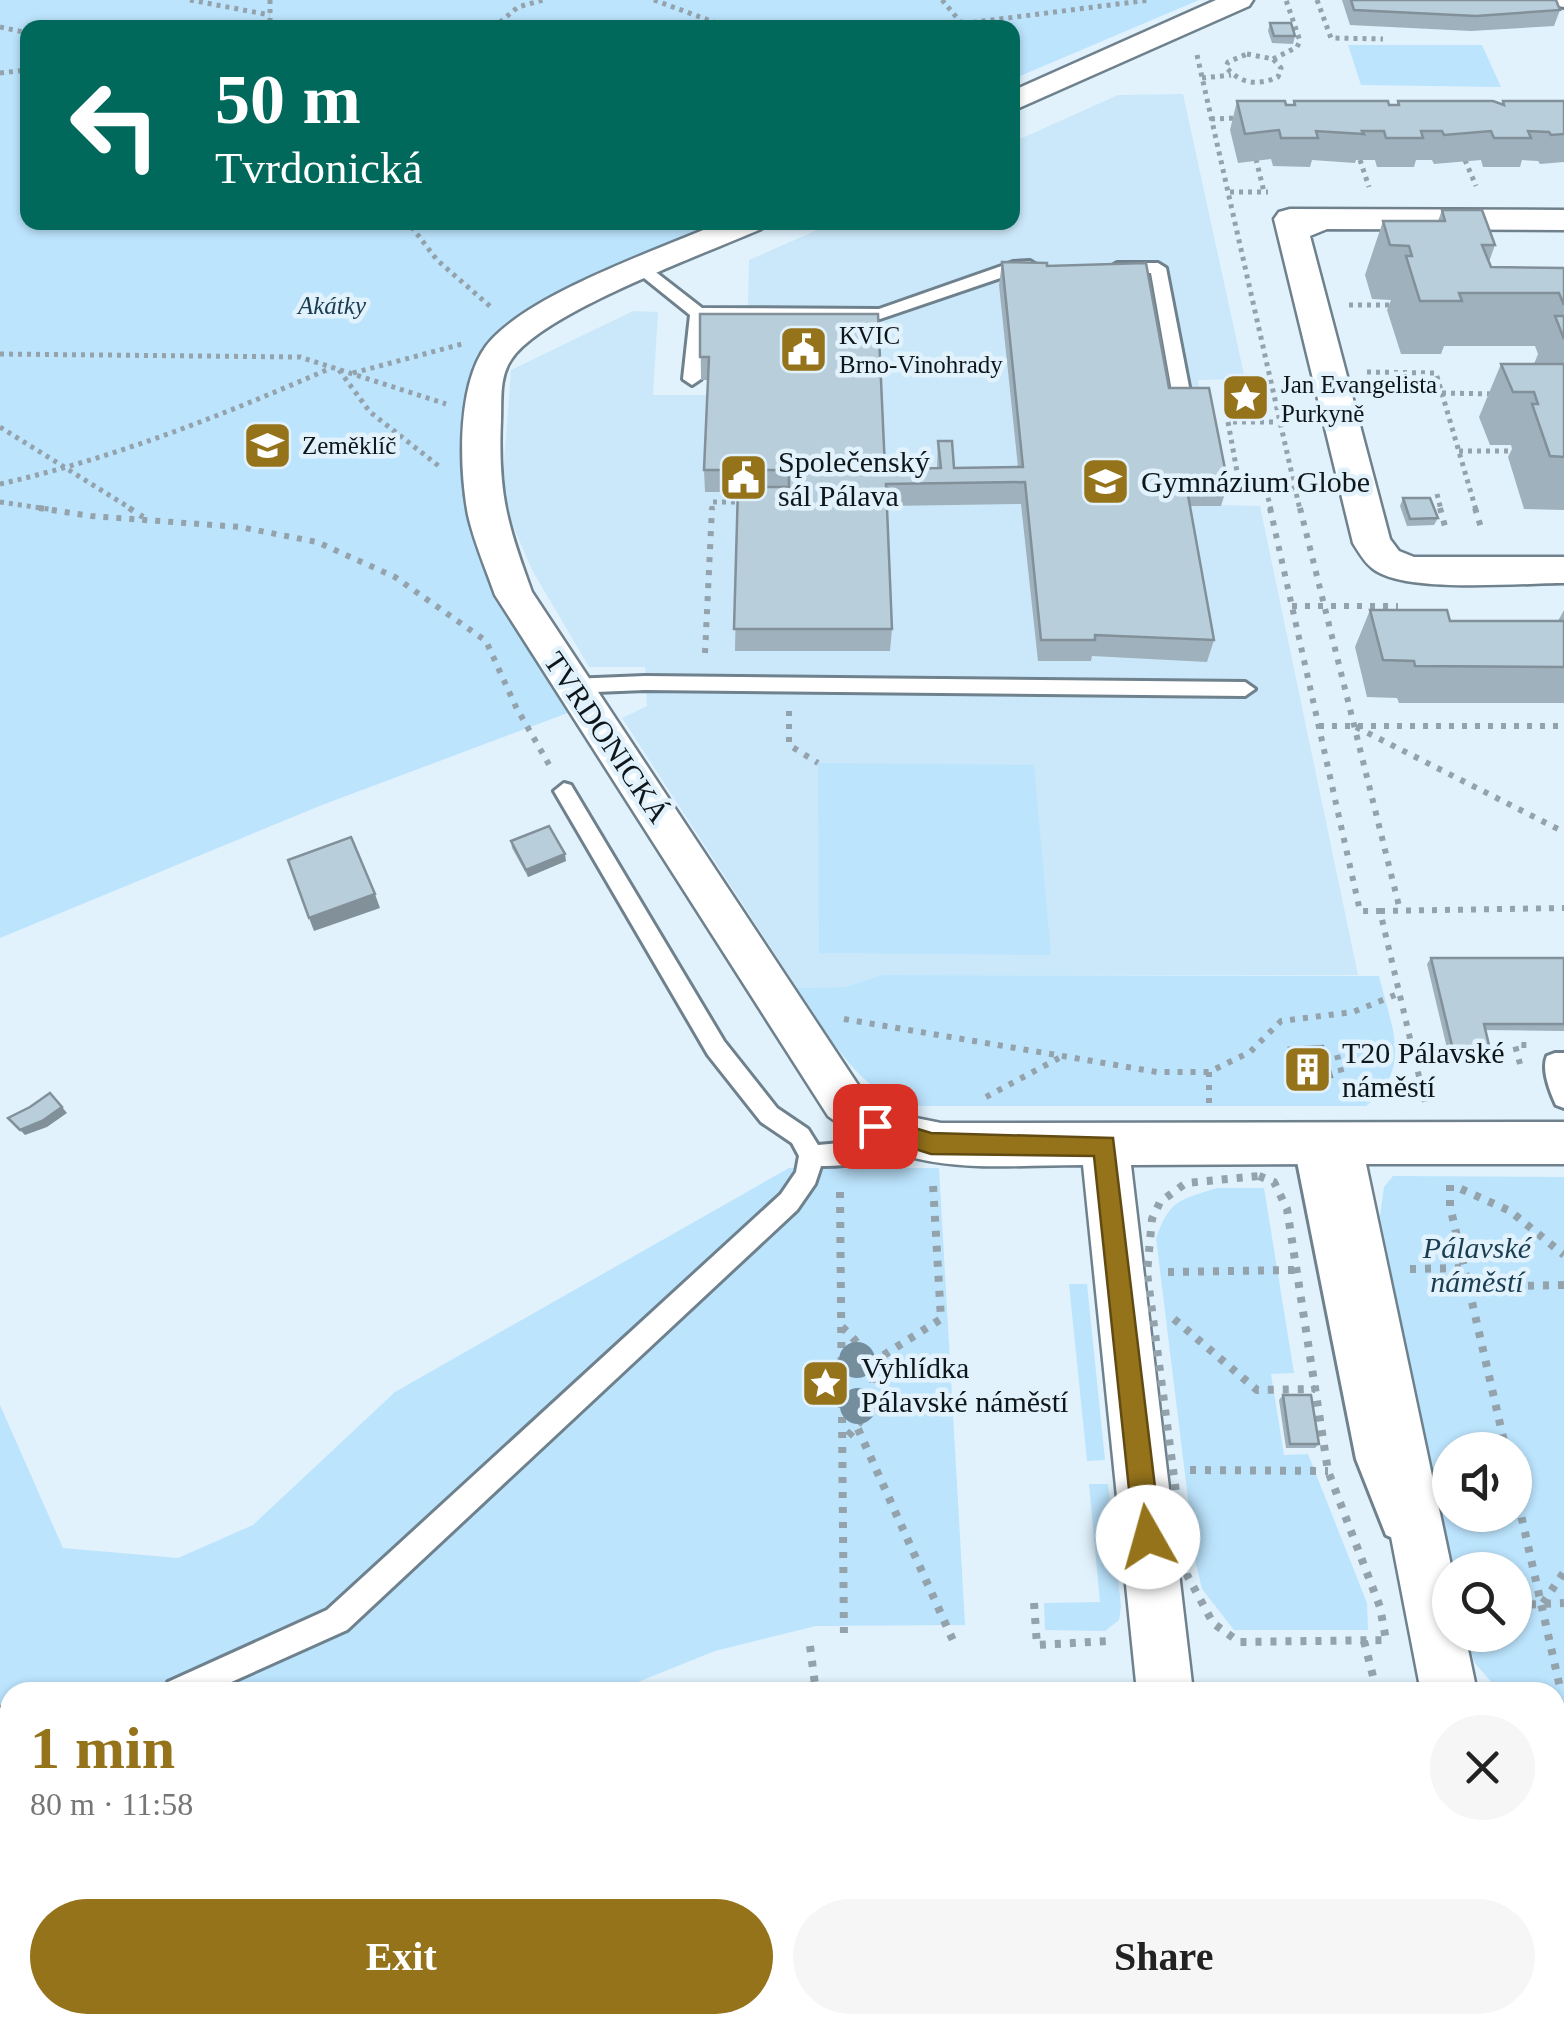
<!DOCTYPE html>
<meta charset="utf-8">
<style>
body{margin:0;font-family:"Times New Roman",serif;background:#f6f6f6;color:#222;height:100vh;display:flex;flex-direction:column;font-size:38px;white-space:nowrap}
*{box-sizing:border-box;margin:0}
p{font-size:32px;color:#767676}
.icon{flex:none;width:55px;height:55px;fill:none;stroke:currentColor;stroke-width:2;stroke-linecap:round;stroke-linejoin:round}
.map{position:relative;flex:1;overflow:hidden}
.panel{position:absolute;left:0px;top:1682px;width:1565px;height:352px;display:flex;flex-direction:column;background:#fff;border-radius:30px 30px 0 0;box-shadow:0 2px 8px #0004}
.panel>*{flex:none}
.guide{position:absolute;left:20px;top:20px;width:1000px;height:210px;border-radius:20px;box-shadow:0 2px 8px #0004;background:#00695c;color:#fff;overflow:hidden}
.fabs{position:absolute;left:1432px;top:1432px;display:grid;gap:20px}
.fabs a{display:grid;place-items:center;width:100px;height:100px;border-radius:50%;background:#fff;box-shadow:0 2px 8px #0004;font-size:50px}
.pin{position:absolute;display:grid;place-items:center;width:85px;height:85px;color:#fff;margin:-42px;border-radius:20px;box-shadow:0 5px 15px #0006}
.me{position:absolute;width:110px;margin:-55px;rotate:353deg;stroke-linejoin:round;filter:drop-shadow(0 0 8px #0008)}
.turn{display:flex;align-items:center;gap:35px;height:210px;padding:0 30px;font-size:45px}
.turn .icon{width:130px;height:130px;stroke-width:2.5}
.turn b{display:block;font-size:70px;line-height:85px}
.round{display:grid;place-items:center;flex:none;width:105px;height:105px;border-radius:52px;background:#f6f6f6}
.summary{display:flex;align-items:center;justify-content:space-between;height:170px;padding:0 30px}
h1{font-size:60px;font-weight:800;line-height:75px;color:#95731b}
.primary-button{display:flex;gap:20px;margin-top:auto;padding:20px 30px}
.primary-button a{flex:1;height:115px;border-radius:60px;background:#95731b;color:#fff;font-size:40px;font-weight:800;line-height:115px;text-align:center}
.primary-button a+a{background:#f6f6f6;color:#222}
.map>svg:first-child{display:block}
.built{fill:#cbe8fa}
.green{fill:#bce4fd;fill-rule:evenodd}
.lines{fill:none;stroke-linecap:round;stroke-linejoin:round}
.lane-casing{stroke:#6e818d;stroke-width:6}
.street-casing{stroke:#6e818d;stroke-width:5}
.secondary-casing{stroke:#6e818d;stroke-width:5}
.path-far2{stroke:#94a2ab;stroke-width:5;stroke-dasharray:4 5;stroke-linecap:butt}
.path-far1{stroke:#94a2ab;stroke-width:6;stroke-dasharray:5 8;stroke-linecap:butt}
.path{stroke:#94a2ab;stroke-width:8;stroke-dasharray:6 9;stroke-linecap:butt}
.lane{fill:#fff;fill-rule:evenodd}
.street{fill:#fff;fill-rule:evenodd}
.secondary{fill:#c2deed;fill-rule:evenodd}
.tree{fill:#748e9e}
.wall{fill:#9fb1bc}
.shaded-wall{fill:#829099}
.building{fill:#b9cedb;stroke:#829099;stroke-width:2.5}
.route{fill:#95731b;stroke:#614b12;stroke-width:2.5}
.labels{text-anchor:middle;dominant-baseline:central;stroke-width:9;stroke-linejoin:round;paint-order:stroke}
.far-park-label{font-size:25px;font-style:italic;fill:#1b3d51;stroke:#e1f2fd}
.far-poi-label{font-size:25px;fill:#0e161a;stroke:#e1f2fd;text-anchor:start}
.poi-label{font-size:30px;fill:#0e161a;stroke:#e1f2fd;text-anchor:start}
.street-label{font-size:30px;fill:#0e161a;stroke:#e1f2fd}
.park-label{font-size:30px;font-style:italic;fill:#1b3d51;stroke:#e1f2fd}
</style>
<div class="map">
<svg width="1564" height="2034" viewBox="0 0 1564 2034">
<rect width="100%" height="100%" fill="#e1f2fd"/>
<polygon class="built" points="1183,94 1245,379 1198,380 1221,505 1260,506 1358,975 882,975 845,987 797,988 622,718 647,706 645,667 589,667 532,570 508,514 503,476 511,370 633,311 658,312 653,395 709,395 709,380 701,380 747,336 749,260 833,223 1012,222 1013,142 1118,95"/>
<g class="green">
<polygon points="0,0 1199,0 1013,79 1012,28 28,28 28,222 732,223 514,330 474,475 573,711 322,805 0,938"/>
<polygon points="1348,45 1482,45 1501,87 1361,85"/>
<polygon points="818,763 1034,765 1051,955 819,953"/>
<path d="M882 975 1379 976C1391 1027 1414 1068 1366 1106H910C855 1089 828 1033 797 988L845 987Z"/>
<polygon points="789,1168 939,1168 965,1625 816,1626 715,1651 613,1692 10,1692 10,2025 111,2025 102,2034 0,2034 0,1405 63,1548 178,1558 253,1525 395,1392"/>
<path d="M1393 1176 1564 1177V1722H1555V1692H1500L1474 1662 1466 1635H1515V1570H1451L1380 1216 1384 1187ZM1450 1450H1515V1515H1450Z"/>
<path d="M1217 1188H1264L1294 1373 1271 1374 1284 1455 1308 1454 1367 1603 1368 1630H1234L1202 1589 1196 1564 1156 1238C1170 1199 1180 1200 1217 1188Z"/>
<polygon points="1069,1284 1087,1284 1105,1460 1087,1461"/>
<polygon points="1089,1484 1108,1484 1121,1606 1119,1620 1105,1631 1045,1630 1044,1603 1100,1602"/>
</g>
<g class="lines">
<defs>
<g id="lane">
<polygon points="1554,0 1564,0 1564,7 1558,6"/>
<polygon points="1030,261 1038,266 1036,270 1021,271 880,319 706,318 701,379 692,385 683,379 690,315 634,270 642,265 648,266 702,308 879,309 1013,262"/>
<polygon points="1158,263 1166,268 1191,397 1182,403 1173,397 1151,273 1117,273 1109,268 1117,263"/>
<polygon points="645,676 1245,682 1255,689 1245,696 645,690 571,693 561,686 571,679"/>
<path d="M564 783 571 785 724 1041 777 1108 808 1129 818 1145 863 1141 892 1123 900 1126 904 1133C889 1163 851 1166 821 1166L815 1184 797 1210 347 1630 209 1692H164L168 1682 327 1610 781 1194 796 1172 799 1156 792 1143 761 1122 708 1055 554 791Z"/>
<path d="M1555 1053H1564V1108L1556 1105C1550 1092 1541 1069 1547 1056Z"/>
<polygon points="1306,1136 1314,1139 1318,1146 1382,1459 1408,1526 1404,1535 1395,1539 1386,1535 1356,1459 1294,1146 1298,1139"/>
<polygon points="0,1708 10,1709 10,1737 0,1736"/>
<polygon points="457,2025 496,2025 493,2034 454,2034"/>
<polygon points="760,2025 790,2025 793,2034 763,2034"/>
</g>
<g id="street">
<polygon points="1216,0 1253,0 1249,6 1012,111 1012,91"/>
<path d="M1290 209 1564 210V230L1327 229 1310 236 1390 539 1399 551 1414 557H1564V583C1521 583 1402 594 1372 568 1364 562 1358 551 1353 543L1274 219 1279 212Z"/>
<path d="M722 222H766L761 229C704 254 541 313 511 360 499 378 502 400 501 420 498 494 507 524 532 592L860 1088 906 1116 941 1123 1564 1122V1164H1366L1452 1570 1450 1635H1465L1477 1692H1421L1319 1164 1131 1165 1193 1692H1137L1083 1165C986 1165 911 1179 828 1116L495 595C486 569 474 542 468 515 459 467 456 376 492 339 537 291 658 250 722 222Z"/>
<rect x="1555" y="1715" width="9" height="58"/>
</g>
<polygon id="secondary" points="221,2025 302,2025 298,2034 217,2034"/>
</defs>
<use href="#lane" class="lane-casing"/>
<use href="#street" class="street-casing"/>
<use href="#secondary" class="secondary-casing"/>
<g class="path-far2">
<polyline points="190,0 270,15"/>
<polyline points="270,0 270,28"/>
<polyline points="654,0 730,28"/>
<polyline points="942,0 964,26"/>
<polyline points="1317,0 1331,38 1383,39"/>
<polyline points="0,27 28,33"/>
<polyline points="493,28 518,7 543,0"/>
<polyline points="928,28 1150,0"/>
<path d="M1247 54 1273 59 1281 68 1278 77C1258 86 1240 84 1226 67L1228 62Z"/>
<polyline points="1197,55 1300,510"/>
<polyline points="1273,59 1297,47 1300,41 1286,0"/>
<polyline points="0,73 28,70"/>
<polyline points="1202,78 1231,75"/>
<polyline points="1211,119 1238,118"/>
<polyline points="1256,159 1264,192"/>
<polyline points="1360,160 1369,187"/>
<polyline points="1465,160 1476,186"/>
<polyline points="1230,192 1268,192"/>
<polyline points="418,222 411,226 437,260 492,308"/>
<polyline points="1349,305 1392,305"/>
<polyline points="0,354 300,357 446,404"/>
<polyline points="339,370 370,412 440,467"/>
<polyline points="1367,372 1436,373 1476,510"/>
<polyline points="353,373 462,344"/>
<polyline points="1442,393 1494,394"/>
<polyline points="1282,422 1228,422 1240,488 1295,489"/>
<polyline points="0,427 133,510"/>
<polyline points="1459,451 1512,451"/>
<path d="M0 484C115 458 223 415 331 368"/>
<polyline points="1266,489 1271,510"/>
<polyline points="1437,494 1441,510"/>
<polyline points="0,502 55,510"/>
<polyline points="712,510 712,502 743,502"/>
</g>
<g class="path-far1">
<polyline points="39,508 91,516 240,527 317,542 395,577 486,641 516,707 551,768"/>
<polyline points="129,508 143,517"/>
<polyline points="1270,508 1360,911 1380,911 1425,1102"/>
<polyline points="1300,508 1400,910"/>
<polyline points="1440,508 1446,530"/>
<polyline points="1475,508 1482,531"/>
<polyline points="1292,606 1398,606"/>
<polyline points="705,653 712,508"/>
<polyline points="789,711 789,745 818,763"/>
<polyline points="1319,726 1564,726"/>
<polyline points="1356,727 1564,832"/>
<polyline points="1380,911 1564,908"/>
<polyline points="844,1019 1157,1072 1209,1072 1250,1052 1281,1021 1353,1012 1400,993"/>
<polyline points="1337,1055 1349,1102"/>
<polyline points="1520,1064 1515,1045 1528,1045"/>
<polyline points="1209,1072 1209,1103"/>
<polyline points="986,1097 1059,1058"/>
</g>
<g class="path">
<polygon points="1259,1176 1274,1182 1287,1209 1328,1471 1380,1607 1386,1640 1239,1642 1213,1623 1187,1575 1147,1273 1152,1219 1160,1202 1186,1183"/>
<polyline points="1450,1185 1450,1206 1506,1450"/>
<polyline points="1461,1189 1510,1211 1564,1255"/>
<polyline points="840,1192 844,1641"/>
<polyline points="1410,1269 1463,1268"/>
<polyline points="1168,1272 1295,1270"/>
<polyline points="1468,1287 1564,1285"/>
<polyline points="1174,1319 1257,1390 1315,1389"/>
<path d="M842 1327C884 1365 883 1402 843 1441"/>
<polyline points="871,1363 941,1319 933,1185"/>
<polyline points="858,1429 955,1645"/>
<polyline points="1190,1470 1328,1471"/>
<polyline points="1515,1488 1561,1692"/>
<polyline points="1034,1603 1037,1645 1108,1641"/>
<polyline points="1543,1603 1564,1572"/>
<polyline points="1515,1605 1564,1603"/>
<polyline points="1364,1641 1377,1692"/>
<polyline points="810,1646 816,1692"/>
<polyline points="1555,1810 1564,1853"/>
<polyline points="1555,2004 1564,2004"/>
<polyline points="718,2025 728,2034"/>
<polyline points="828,2025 828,2034"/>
<polyline points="1217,2025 1217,2034"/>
<polyline points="540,2034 552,2025"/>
</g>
<use href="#lane" class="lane"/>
<use href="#street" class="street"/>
<use href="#secondary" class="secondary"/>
</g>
<g class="tree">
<circle cx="857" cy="1360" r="18"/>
<circle cx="858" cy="1406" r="18"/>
</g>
<g class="wall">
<polygon points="1342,0 1556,0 1560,10 1554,26 1471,31 1350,25"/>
<polygon points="1270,23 1295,36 1293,44 1272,43 1268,31"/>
<polygon points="1237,101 1286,105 1293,105 1294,101 1389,105 1397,105 1398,101 1502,104 1503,101 1564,101 1564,162 1540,164 1538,161 1522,160 1520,167 1483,167 1481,160 1434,164 1432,160 1416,160 1414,167 1377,167 1375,160 1356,160 1355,163 1312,160 1310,167 1273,166 1271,159 1238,163 1230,130"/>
<polygon points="1442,210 1495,245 1489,262 1491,267 1564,268 1564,510 1524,509 1508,457 1512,449 1511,445 1490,445 1479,417 1501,364 1534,364 1538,354 1535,346 1444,346 1441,354 1401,354 1387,310 1391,300 1372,299 1365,275 1383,221 1438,221"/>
<polygon points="1002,262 1047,266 1169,388 1228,484 1221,506 1190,506 1214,640 1207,662 1092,656 1091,661 1038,661 1021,504 886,506 892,629 890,651 735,651 738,492 705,492 704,470 708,380 701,380 700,314 885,469 937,468 938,441 954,468 1018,467 999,285"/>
<polygon points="1403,498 1438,518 1434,525 1407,526 1400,506"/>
<polygon points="1370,610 1450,621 1558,621 1564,610 1564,703 1399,703 1397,698 1367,697 1355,647"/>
<polygon points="511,841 566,861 528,877 512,848"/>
<polygon points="1431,958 1564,958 1564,1031 1485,1030 1492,1058 1488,1065 1451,1065 1427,964"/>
<polygon points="1289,1048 1332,1077 1329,1083 1295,1086 1286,1054"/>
<polygon points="1283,1395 1319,1444 1315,1448 1286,1448 1279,1400"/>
<polygon points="1044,2027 1122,2034 1030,2034 1030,2030"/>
</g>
<g class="shaded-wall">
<polygon points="565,854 566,861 528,877 526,870"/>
<polygon points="375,894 380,908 314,931 309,918"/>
<polygon points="62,1107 67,1113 47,1127 25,1135 20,1130"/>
</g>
<g class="building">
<polygon points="1351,0 1556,0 1560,10 1476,16 1354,10"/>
<polygon points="1270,23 1291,23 1295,36 1274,36"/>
<polygon points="1237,101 1285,101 1286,105 1295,105 1294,101 1388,101 1389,105 1399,105 1398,101 1493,101 1504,105 1503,101 1564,101 1564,134 1551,135 1549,132 1528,131 1531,138 1494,138 1491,131 1444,135 1442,131 1421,131 1423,138 1386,138 1384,131 1362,131 1364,134 1316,131 1318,138 1281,138 1279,130 1245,134"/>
<polygon points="1442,210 1482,210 1495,245 1482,245 1491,267 1564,268 1564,305 1559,293 1459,293 1462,301 1420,301 1406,256 1412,256 1409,246 1390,245 1383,221 1445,221"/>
<polygon points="1002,262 1047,263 1047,266 1146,263 1169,388 1209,388 1228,484 1186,484 1214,640 1095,635 1095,640 1041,640 1025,482 886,484 892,629 734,629 738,487 789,487 789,470 704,470 709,357 700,357 700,314 878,314 885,469 941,468 938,441 952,441 954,468 1023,467"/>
<polygon points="1555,316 1564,316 1564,339"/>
<polygon points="1501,364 1564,364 1564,457 1550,456 1532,404 1538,404 1534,392 1513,392"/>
<polygon points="1403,498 1430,498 1438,518 1410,519"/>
<polygon points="1370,610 1447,610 1450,621 1564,621 1564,667 1415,666 1414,661 1383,660"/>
<polygon points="549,826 565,854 526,870 511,841"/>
<polygon points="351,837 375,894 309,918 288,860"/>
<polygon points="1431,958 1564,958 1564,1024 1484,1024 1492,1058 1455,1058"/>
<polygon points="1323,1046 1332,1077 1298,1080 1289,1048"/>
<polygon points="50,1093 62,1107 42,1121 20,1130 8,1118 30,1107"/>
<polygon points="1283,1395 1311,1395 1319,1444 1290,1444"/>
<polygon points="1044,2027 1122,2029 1122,2034 1045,2034"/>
</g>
<polygon class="route" points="875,1116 931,1133 1113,1138 1161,1537 1157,1547 1148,1551 1138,1547 1134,1537 1094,1156 931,1154 867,1134 863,1126 867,1119"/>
<defs>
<symbol id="civic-square" viewBox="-11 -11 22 22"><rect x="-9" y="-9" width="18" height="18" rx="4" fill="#95731b" stroke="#e1f2fd"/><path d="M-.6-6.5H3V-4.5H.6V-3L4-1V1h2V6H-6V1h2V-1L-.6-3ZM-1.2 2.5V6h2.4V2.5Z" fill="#fff"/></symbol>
<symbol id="sight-square" viewBox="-11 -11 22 22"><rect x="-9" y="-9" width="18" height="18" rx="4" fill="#95731b" stroke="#e1f2fd"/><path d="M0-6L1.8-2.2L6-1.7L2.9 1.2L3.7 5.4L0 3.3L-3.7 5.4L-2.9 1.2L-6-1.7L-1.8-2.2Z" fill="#fff"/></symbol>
<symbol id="school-square" viewBox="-11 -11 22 22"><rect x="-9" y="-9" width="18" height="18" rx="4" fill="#95731b" stroke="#e1f2fd"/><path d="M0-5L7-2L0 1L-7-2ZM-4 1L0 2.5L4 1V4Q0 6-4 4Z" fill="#fff"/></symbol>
<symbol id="building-square" viewBox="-11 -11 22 22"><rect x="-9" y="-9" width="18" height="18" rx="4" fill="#95731b" stroke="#e1f2fd"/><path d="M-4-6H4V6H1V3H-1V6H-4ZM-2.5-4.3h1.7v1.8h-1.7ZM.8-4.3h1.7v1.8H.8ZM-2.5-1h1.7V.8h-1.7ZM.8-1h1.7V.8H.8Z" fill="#fff"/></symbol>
</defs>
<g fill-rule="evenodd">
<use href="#civic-square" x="776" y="322" width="55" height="55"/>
<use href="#sight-square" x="1218" y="370" width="55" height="55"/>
<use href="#school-square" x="240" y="418" width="55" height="55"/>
<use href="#civic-square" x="716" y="450" width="55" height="55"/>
<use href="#school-square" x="1078" y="454" width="55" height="55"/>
<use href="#building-square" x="1280" y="1042" width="55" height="55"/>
<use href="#sight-square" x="798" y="1356" width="55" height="55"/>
</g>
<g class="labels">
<g class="far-park-label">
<text x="332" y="305">Akátky</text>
</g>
<g class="far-poi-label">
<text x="839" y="335">KVIC<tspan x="839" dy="29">Brno-Vinohrady</tspan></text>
<text x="1281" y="384">Jan Evangelista<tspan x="1281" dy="29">Purkyně</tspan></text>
<text x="302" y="445">Zeměklíč</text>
</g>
<g class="poi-label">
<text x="778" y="461">Společenský<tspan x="778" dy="34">sál Pálava</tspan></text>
<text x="1141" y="481">Gymnázium Globe</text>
<text x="1342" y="1052">T20 Pálavské<tspan x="1342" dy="34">náměstí</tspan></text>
<text x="861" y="1367">Vyhlídka<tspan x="861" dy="34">Pálavské náměstí</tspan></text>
</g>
<g class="street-label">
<text transform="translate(607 737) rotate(56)">TVRDONICKÁ</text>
</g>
<g class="park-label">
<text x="1477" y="1247">Pálavské<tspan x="1477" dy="34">náměstí</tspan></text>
</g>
</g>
</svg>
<div class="fabs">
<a><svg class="icon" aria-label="sound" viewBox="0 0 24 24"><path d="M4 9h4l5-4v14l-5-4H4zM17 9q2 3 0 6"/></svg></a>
<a><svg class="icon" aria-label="search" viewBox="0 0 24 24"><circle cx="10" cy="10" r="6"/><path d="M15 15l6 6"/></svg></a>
</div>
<div class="pin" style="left:875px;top:1126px;background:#d93025"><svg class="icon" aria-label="arrive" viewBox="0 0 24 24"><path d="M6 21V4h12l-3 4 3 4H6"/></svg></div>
<svg class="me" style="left:1148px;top:1537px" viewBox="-20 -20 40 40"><circle r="19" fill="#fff"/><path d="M0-13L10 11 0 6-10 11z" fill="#95731b"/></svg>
<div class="guide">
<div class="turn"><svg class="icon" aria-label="left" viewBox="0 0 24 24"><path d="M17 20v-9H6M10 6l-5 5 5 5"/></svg><div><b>50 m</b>Tvrdonická</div></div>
</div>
<section class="panel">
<div class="summary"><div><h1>1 min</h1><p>80 m · 11:58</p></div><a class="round"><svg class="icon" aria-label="close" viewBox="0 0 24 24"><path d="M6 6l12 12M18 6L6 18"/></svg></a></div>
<div class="primary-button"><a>Exit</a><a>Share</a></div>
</section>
</div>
